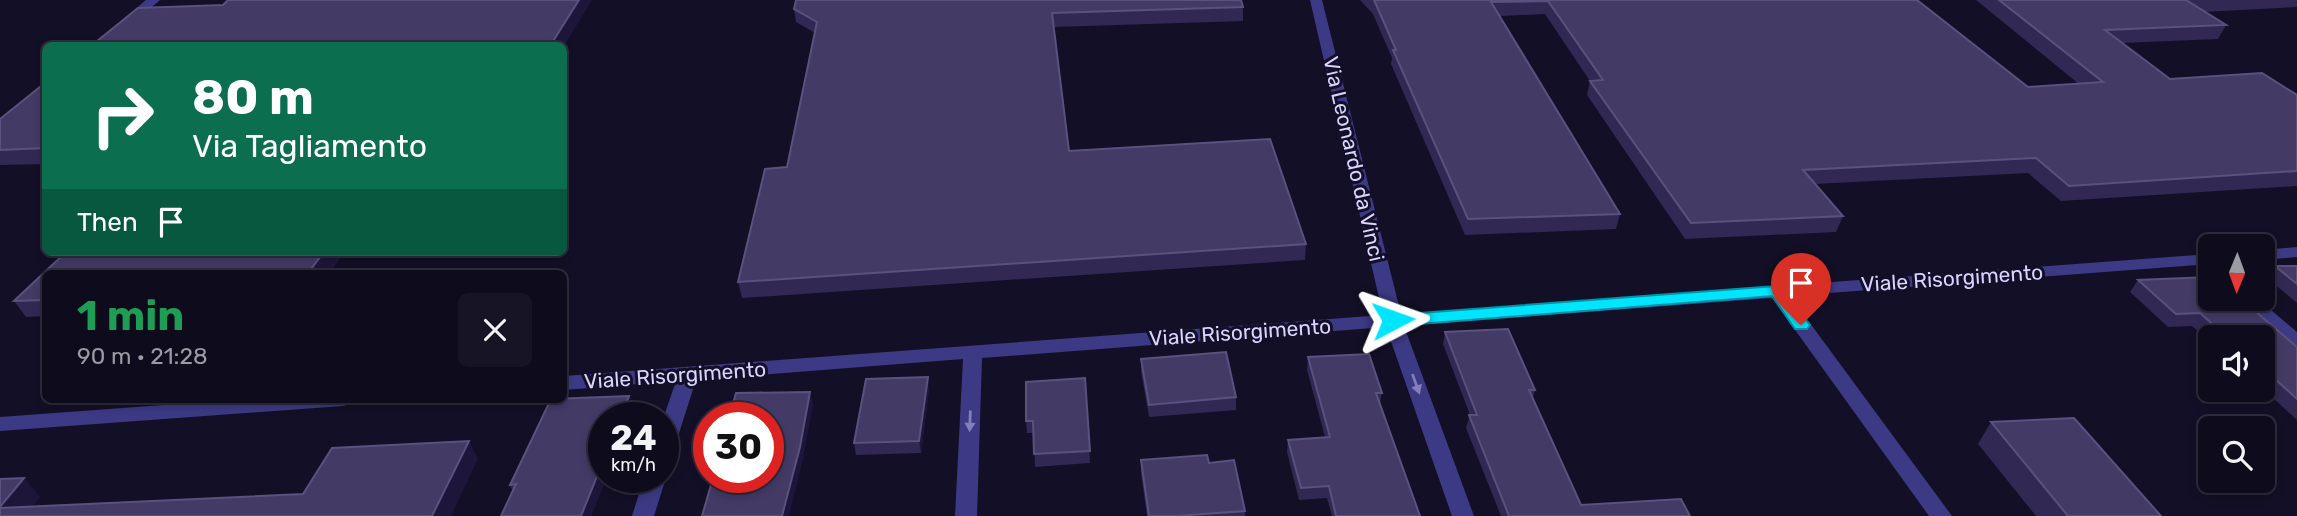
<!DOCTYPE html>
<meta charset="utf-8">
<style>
body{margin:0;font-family:Rubik,sans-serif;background:#171425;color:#f1f3f6;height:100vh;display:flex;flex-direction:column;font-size:26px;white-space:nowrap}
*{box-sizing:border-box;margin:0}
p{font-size:23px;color:#9b9ba3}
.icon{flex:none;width:38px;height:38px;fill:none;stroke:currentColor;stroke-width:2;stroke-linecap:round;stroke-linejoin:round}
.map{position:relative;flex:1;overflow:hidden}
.sheet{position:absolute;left:42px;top:270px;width:525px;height:133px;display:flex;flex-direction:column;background:#0e0b1c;border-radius:10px;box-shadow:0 4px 10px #0003,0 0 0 2px #2e2b3b}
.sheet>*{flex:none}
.guide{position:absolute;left:42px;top:42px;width:525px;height:214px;border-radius:10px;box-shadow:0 4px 10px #0003,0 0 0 2px #2e2b3b;background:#0b6e4f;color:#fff;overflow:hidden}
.needle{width:46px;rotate:181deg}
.tools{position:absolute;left:2198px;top:234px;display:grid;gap:14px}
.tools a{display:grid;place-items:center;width:77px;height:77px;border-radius:10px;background:#0e0b1c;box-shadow:0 4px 10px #0003,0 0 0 2px #2e2b3b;font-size:35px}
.speed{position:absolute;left:588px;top:402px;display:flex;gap:14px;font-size:35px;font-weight:700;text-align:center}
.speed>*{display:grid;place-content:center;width:91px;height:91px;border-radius:50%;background:#0e0b1c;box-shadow:0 4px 10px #0003,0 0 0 2px #2e2b3b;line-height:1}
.speed small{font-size:18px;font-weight:400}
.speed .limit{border:10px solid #d22;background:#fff;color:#111}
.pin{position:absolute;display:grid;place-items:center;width:60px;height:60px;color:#fff;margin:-72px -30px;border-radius:50% 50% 50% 0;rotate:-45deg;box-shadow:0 0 7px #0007}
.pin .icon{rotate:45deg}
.me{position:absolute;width:77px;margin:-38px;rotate:86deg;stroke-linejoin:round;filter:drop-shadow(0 0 5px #0008)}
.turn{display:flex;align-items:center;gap:24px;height:147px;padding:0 35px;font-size:32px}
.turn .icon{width:91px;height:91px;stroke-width:2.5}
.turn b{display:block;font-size:49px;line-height:60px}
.then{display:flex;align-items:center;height:66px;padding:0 35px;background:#0003;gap:14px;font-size:26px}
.round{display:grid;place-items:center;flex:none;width:74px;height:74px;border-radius:10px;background:#171425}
.overview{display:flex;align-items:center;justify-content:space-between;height:119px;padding:0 35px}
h1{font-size:42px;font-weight:700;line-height:52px;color:#1e9e55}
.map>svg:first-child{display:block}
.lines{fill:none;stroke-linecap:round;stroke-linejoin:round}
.street{fill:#3d3a85;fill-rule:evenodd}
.wall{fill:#312854}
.shaded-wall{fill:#1d163a}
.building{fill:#433a66;stroke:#5a527e;stroke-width:2}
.oneway{fill:#837fbc}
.route{fill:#00e5ff;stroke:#0095a6;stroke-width:2}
.labels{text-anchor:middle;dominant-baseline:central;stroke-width:6;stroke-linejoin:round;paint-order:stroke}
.street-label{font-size:21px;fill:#d9d4ff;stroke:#130f26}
</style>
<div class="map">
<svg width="2297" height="516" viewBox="0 0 2297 516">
<rect width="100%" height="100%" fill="#130f26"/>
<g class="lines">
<g class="street">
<polygon points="146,0 160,0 107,46 92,46"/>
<polygon points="1310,0 1322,0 1401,314 2210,254 2210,264 1790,296 1952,516 1929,516 1772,298 1404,326 1474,516 1452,516 1386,327 982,358 977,516 955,516 963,359 696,380 673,452 670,457 663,460 663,419 676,381 564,390 564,376 1383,315"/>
<polygon points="2297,247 2297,257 2263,260 2263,250"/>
<polygon points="2237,299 2258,299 2297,332 2297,348 2290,346"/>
<polygon points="245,399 353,399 350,404 343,406 0,431 0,417"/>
<polygon points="663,473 666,478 654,516 632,516 644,478 663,478"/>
</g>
</g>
<g class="wall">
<polygon points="1360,0 1917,0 2028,87 2079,84 1976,0 2297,0 2297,7 2204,12 2226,25 2218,39 2122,43 2170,79 2297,95 2297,186 2061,201 2028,173 1815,184 1843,216 1836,232 1685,239 1587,95 1590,81 1545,14 1500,16 1620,214 1616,229 1465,235 1391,64 1392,58 1373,14"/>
<polygon points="1243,7 1243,21 1054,27 1069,151 1306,244 1305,260 742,298 738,282 787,167 815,33 796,22 794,9"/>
<polygon points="46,82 46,164 0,165 0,119"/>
<polygon points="66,252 344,252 329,273 46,273 46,316 26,317 14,301"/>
<polygon points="2275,266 2297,266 2297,303 2267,278"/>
<polygon points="2138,280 2297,347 2297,420 2263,389 2263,338 2210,338 2210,342 2192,326 2168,327 2130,292"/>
<polygon points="1445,332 1535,390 1533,398 1581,505 1690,516 1501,516 1466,428 1470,415 1443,344"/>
<polygon points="1308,357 1382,393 1380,404 1420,516 1332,516 1327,498 1299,500 1287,452 1288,440 1325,437 1307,370"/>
<polygon points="1141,359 1236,397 1236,410 1149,417 1141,371"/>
<polygon points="1085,378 1090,463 1035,467 1034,433 1027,433 1026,421"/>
<polygon points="929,389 921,453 856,455 854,443"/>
<polygon points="629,396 633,409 591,516 501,516 513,492 510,485"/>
<polygon points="1991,422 2161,516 2036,516 1978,444"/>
<polygon points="1141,460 1209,463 1245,511 1245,516 1147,516 1141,473"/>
</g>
<g class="shaded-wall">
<polygon points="579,0 592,0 564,46 550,46"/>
<polygon points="324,252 344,252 329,273 308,273"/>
<polygon points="928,377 929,389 921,453 919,441"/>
<polygon points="810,392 813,405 803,459 789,516 782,516"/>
<polygon points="629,396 633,409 630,418 620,418"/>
<polygon points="469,441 478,459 451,516 432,516"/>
<polygon points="604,459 604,478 606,478 591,516 581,516"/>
<polygon points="24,478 40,497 24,516 0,510 0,507"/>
</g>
<g class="building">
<polygon points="228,0 579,0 550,46 91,46 138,8 223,5"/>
<polygon points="796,0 1241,0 1243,7 1052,13 1069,151 1270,139 1306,244 738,282 765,169 787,167 817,22 794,9"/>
<polygon points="1374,0 1917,0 2028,87 2103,82 1999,0 2186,0 2226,25 2105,30 2170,79 2262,73 2297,95 2297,171 2069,186 2036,158 1803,170 1843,216 1691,223 1590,81 1603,80 1548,1 1491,2 1620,214 1468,219 1393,50 1396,50"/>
<polygon points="46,82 46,148 0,150 0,119"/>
<polygon points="66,252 324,252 308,273 46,273 46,300 14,301"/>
<polygon points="2275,266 2297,266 2297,284"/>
<polygon points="2210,277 2210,299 2241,299 2297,347 2297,399 2263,368 2263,338 2228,338 2200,313 2176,314 2138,280"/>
<polygon points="1508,329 1535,390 1529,390 1581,505 1681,499 1690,516 1509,516 1469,415 1477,415 1445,332"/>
<polygon points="1226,352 1236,397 1149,405 1141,359"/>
<polygon points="1369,354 1382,393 1376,393 1420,516 1336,516 1329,486 1301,488 1288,440 1330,437 1308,357"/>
<polygon points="928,377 919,441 854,443 866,379"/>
<polygon points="1085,378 1090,451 1034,454 1033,421 1026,421 1026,382"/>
<polygon points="810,392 800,447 782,516 702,516 713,478 768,478 768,418 729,418 736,393"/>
<polygon points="629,396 620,418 604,418 604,459 581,516 501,516 516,484 510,485 551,399"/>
<polygon points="2074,418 2161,516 2068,516 1991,422"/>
<polygon points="469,441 432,516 0,516 0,508 303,494 332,448"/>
<polygon points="1207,455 1209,463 1234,460 1245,511 1176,516 1149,516 1141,460"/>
<polygon points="24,478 0,507 0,479"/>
</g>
<defs><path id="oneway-solid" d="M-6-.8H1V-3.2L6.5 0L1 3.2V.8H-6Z" transform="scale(1.75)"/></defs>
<g class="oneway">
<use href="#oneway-solid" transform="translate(1416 384) rotate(70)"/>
<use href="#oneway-solid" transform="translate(970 421) rotate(92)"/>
</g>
<polygon class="route" points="1776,286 1782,287 1807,321 1810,325 1807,329 1795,329 1772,296 1393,326 1384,320 1393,315"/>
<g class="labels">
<g class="street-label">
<text transform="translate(1354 159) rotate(77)">Via Leonardo da Vinci</text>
<text transform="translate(1952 278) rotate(-4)">Viale Risorgimento</text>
<text transform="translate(1240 332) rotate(-4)">Viale Risorgimento</text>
<text transform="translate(675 375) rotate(-4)">Viale Risorgimento</text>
</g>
</g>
</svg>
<div class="tools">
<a><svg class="needle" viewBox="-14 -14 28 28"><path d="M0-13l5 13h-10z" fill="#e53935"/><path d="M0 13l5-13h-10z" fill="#9b9ba3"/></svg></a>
<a><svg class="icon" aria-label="sound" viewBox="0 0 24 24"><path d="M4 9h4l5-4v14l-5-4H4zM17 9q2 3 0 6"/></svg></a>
<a><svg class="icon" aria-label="search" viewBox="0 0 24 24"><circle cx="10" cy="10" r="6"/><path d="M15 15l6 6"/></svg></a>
</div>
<div class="speed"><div>24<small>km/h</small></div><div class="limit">30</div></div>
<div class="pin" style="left:1801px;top:325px;background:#d93025"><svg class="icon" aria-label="arrive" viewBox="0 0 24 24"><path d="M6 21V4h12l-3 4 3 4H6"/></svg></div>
<svg class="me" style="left:1393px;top:320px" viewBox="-20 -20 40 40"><path d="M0-17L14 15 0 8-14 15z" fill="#00e5ff" stroke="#fff" stroke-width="4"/></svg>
<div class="guide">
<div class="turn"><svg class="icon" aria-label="right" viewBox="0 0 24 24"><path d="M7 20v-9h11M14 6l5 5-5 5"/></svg><div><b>80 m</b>Via Tagliamento</div></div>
<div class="then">Then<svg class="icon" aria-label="arrive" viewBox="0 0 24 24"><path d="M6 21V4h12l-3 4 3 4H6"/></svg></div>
</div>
<section class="sheet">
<div class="overview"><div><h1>1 min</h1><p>90 m · 21:28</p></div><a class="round"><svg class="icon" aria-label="close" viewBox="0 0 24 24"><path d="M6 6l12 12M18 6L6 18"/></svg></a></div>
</section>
</div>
